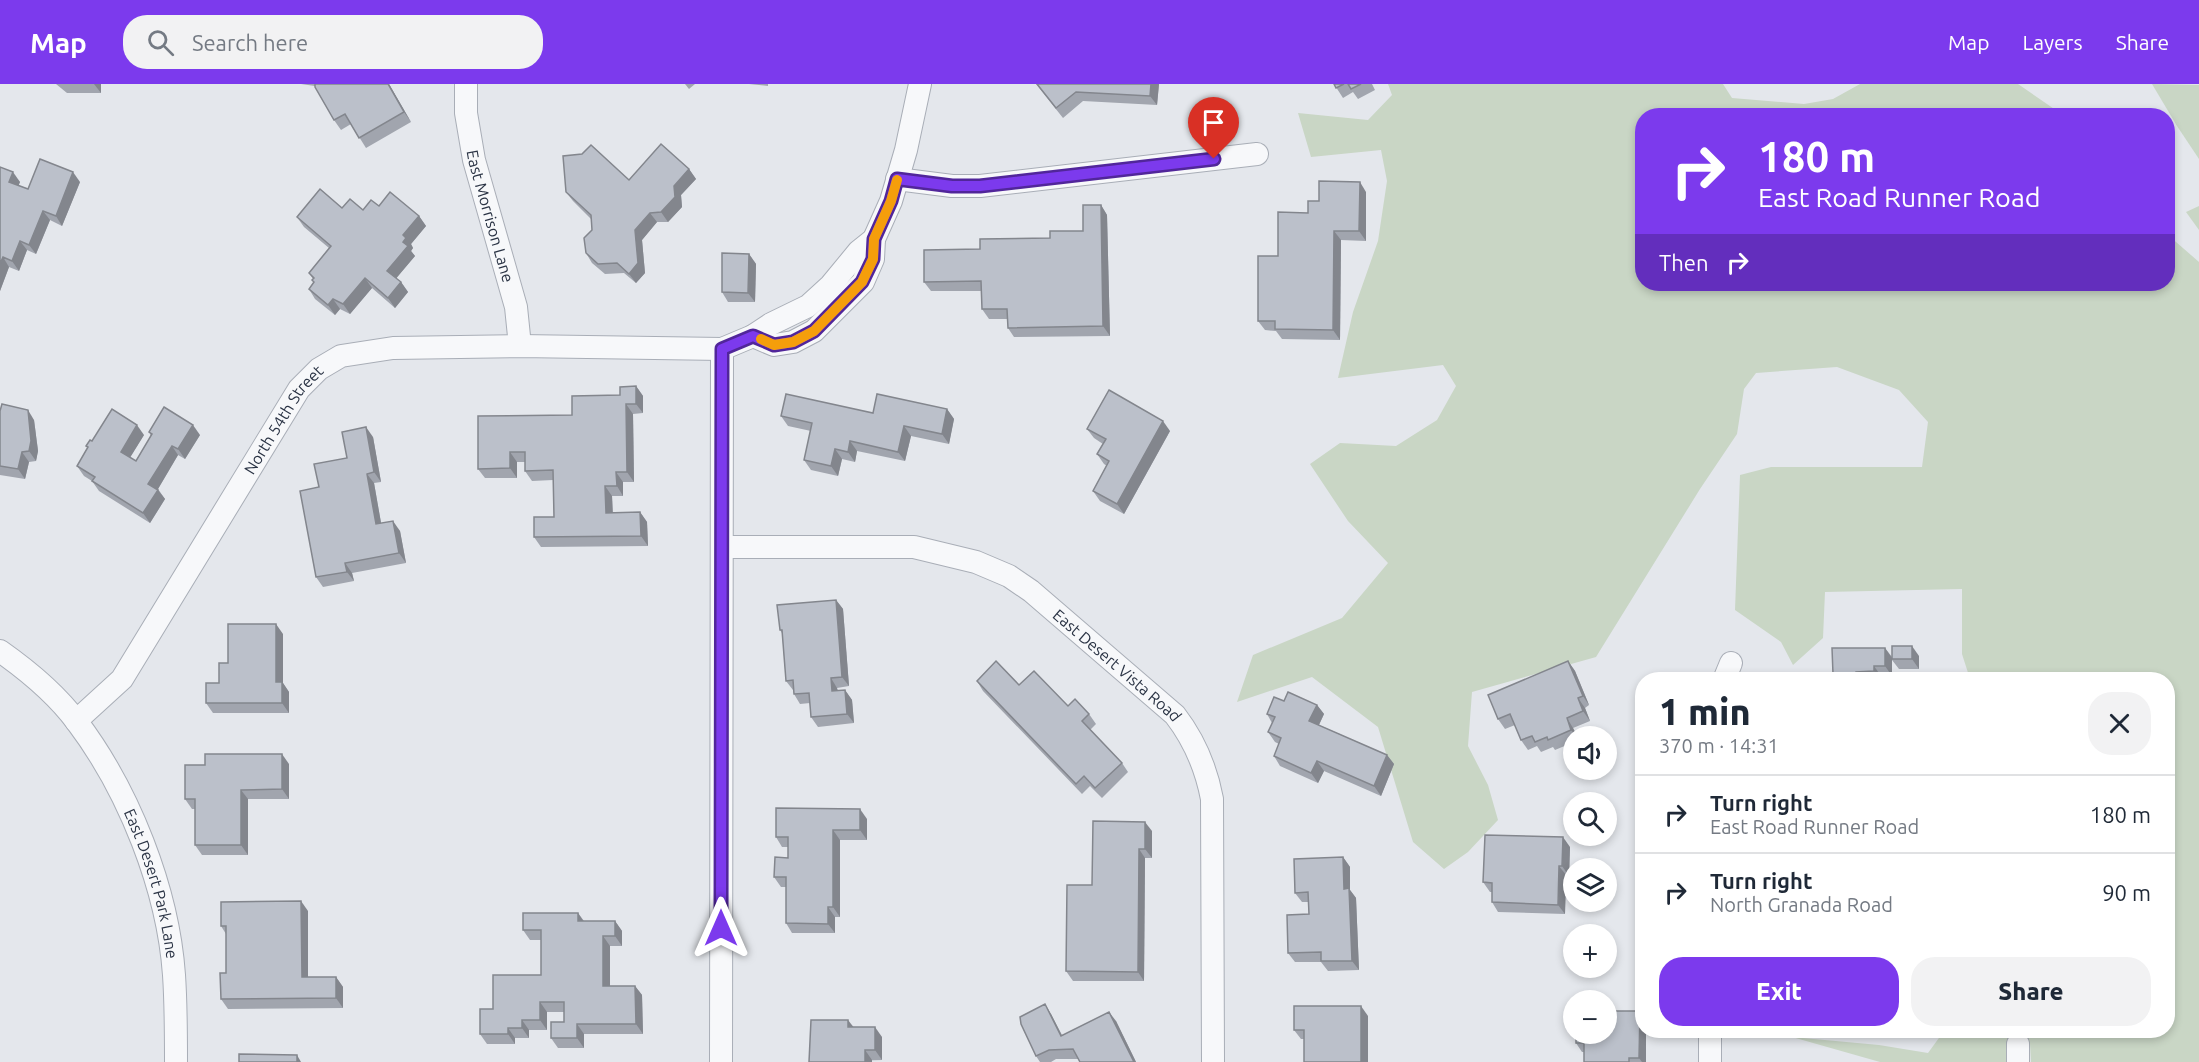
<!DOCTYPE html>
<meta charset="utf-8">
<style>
body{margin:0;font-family:Ubuntu,sans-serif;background:#f2f2f3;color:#1f2937;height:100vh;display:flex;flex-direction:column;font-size:22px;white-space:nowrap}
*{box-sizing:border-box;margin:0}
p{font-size:20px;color:#747a83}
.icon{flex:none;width:33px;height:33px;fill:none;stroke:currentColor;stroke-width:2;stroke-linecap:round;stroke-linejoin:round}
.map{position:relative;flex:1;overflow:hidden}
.drawer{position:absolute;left:1635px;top:588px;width:540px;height:366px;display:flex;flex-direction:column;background:#fff;border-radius:24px;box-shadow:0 3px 9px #0003}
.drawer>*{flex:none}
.hud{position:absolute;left:1635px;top:24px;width:540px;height:183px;border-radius:24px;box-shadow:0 3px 9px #0003;background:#7c3aed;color:#fff;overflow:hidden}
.controls{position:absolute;left:1563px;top:642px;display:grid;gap:12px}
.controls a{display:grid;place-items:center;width:54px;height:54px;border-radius:50%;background:#fff;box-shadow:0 3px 9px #0003;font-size:30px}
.pin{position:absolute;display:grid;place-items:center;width:51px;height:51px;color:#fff;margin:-62px -26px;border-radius:50% 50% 50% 0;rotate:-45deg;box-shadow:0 0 6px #0007}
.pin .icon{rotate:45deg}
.me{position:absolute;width:66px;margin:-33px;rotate:0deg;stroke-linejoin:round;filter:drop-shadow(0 0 4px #0008)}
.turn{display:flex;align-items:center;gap:21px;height:126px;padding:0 24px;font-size:27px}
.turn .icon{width:78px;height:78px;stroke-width:2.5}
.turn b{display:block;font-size:42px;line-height:51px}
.then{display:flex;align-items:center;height:57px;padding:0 24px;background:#0003;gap:12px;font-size:22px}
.round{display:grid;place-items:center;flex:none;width:63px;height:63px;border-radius:24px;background:#f2f2f3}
.head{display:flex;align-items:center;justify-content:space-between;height:102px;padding:0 24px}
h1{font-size:36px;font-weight:800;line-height:45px}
.cta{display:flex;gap:12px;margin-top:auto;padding:12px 24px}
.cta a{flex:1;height:69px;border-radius:24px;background:#7c3aed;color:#fff;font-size:24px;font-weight:800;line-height:69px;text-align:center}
.cta a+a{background:#f2f2f3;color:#1f2937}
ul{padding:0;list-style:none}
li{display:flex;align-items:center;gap:18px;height:78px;padding:0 24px;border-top:2px solid #e0e1e3}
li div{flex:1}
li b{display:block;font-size:22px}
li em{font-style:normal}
header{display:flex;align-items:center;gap:36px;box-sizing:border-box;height:84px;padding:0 30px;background:#7c3aed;color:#fff}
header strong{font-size:28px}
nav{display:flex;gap:33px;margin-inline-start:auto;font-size:21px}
.search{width:420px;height:54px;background:#f2f2f3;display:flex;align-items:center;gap:15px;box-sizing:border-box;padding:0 21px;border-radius:24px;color:#747a83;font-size:22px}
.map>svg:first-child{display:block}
.green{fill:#c9d6c5}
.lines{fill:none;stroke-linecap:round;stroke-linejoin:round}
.street-casing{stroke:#a9aeb7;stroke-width:24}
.street{stroke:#f7f8fa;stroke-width:22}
.wall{fill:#a1a5ae}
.shaded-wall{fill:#83868d}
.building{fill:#bbc0ca;stroke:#83868d;stroke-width:1.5}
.route-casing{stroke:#51269a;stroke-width:15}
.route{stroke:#7c3aed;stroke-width:10}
.slow{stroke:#f59e0b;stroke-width:10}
.labels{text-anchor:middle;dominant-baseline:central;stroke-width:5;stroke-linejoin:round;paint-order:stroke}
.street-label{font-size:16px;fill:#2b3445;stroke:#f4f6f9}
</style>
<header>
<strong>Map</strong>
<div class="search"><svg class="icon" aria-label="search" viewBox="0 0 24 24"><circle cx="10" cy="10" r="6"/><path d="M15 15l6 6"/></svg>Search here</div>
<nav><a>Map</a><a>Layers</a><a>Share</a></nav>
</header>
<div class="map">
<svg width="2199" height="978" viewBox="0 0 2199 978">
<rect width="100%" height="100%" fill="#e4e7ec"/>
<g class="green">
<polygon points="1388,0 1723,0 1732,14 1804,20 1833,15 1860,0 2018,0 2063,31 1642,32 1642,200 2168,200 2168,151 2199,178 2199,978 2031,978 2030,960 2008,961 2008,978 1880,978 1792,953 1879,961 1928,969 1944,947 2168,946 2168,596 1970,595 1962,570 1962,505 1825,508 1823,554 1793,581 1781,558 1735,526 1740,391 1771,383 1922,383 1928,338 1899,306 1837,283 1756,289 1744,305 1737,350 1700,405 1596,573 1472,608 1468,662 1488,701 1498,736 1468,768 1444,785 1413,758 1378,643 1312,593 1237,618 1253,571 1342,534 1388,479 1348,437 1310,380 1340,359 1396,362 1437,336 1456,302 1443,281 1338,294 1353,228 1378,157 1387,97 1381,66 1311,73 1298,29 1368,36 1392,11"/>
<polygon points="2152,0 2199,1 2199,75 2177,42"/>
<polygon points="2199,122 2199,146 2186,128"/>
</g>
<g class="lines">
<defs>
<g id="street">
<path id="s1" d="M466 0V29L474 76 516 223 520 262"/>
<polyline points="897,95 952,102 980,102 1257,70"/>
<polyline points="753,252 774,261 793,258 814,247 863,198 873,175 874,155 891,117 906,66 920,0"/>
<path id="s2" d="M722 463H914L976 478 1009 492 1031 507 1175 631C1195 657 1206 683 1212 715L1213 978"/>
<path id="s3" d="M0 567C27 586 57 611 77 638 129 707 168 805 174 891 176 920 176 949 176 978"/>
<polyline points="1724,596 1731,579"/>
<path id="s4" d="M76 637 122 595 299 305 319 285 341 272 393 264 520 262 722 265 753 252 771 240 808 222 831 201 859 167 874 155"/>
<polyline points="721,978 722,265"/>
<polyline points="1710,978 1710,946"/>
<polyline points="2018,978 2018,960"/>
</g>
</defs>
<use href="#street" class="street-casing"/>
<use href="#street" class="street"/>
</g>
<g class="wall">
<polygon points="56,0 101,0 101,9 67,9"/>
<polygon points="301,0 389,0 411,38 366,64 351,40 341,46 334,36 315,2"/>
<polygon points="685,0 695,0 689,5"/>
<polygon points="749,0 768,0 768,2"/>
<polygon points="1036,0 1159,0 1157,21 1083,17 1063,34"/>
<polygon points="1334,0 1372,0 1375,6 1358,15 1353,8 1343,14"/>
<polygon points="0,83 20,98 18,101 28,105 80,98 62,142 50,136 36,170 27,166 19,187 9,183 0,207"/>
<polygon points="689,85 696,95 681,111 682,123 668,138 657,138 642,156 645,189 636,199 624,189 605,190 592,179 586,169 592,146 591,135 573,117 566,108"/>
<polygon points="1366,108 1366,157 1341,156 1340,256 1282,255 1276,247 1265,246 1258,237 1278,172 1308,129 1319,117"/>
<polygon points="1101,121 1107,131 1110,252 1014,253 1008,244 1007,235 989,235 982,225 982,207 931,207 924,198 980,165 1050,154 1083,147"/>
<polygon points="379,122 419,132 426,142 411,160 413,164 411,167 415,172 396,194 401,198 408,208 395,224 372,204 350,230 340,225 335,231 315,215 309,205 314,199 312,196 313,195 309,189 329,164 304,143 297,133 342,124 363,126"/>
<polygon points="749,170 756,180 755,218 728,218 722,208"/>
<polygon points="636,302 643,312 643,329 633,330 634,398 623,398 623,412 612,412 613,429 640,428 647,438 648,462 541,463 534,453 554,433 553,396 532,397 525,387 525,378 517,378 517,394 485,394 478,385 572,331 620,311"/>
<polygon points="947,325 954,335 949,360 911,352 905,377 857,367 855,378 842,375 838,392 811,386 804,376 811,347 788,342 781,332 873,329"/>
<polygon points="0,327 34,336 38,367 36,377 29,378 25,395 0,391"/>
<polygon points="1087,345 1170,347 1124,430 1100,417 1093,407 1107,382 1104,380 1097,370 1103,360 1094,354"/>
<polygon points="149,348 200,351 185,375 178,371 158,405 165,415 150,439 99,407 92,397 84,392 77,382 88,364 86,362 92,357 144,351 130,373 136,377 151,352"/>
<polygon points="373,353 381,398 374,399 381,439 400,447 406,479 352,489 354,497 323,503 316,493 347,374"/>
<polygon points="836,516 843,525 849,602 837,604 838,606 845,606 852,616 854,639 818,643 811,633 810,619 800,620 794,610 793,606 786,597 782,549 780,546"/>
<polygon points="283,550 283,599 289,608 289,629 213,629 206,619 219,599 228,579"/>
<polygon points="1885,564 1892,573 1919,572 1919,585 1899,585 1892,576 1892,592 1881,592 1881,596 1836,596 1833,590"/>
<polygon points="1568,577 1575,587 1589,621 1585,624 1590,637 1573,644 1577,652 1574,652 1574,658 1555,666 1553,663 1541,668 1537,662 1528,666 1521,656 1515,641 1505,645 1498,635"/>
<polygon points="977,597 1019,601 1089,630 1096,640 1090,646 1122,679 1128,688 1102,714 1090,702 1082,710 983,607"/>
<polygon points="1284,617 1317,621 1324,630 1319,641 1387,671 1394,680 1381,712 1324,687 1318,699 1280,682 1274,672 1279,660 1275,658 1268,648 1272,639 1267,630"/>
<polygon points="289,680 289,715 248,715 248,771 202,771 195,761 195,725 192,725 185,715"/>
<polygon points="867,735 867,756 840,756 840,833 835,833 835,849 792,849 786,839 786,803 781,803 774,793 788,774 788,763 782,763 776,753"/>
<polygon points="1152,747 1152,774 1145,774 1144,897 1073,897 1066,887 1092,801"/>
<polygon points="1570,763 1569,792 1566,791 1565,830 1498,828 1492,818 1492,808 1490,808 1483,798"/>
<polygon points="1343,773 1350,783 1350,806 1356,814 1359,886 1328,887 1321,878 1295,878 1288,869 1309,830 1308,818 1302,818 1295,809"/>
<polygon points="308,827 308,893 336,893 343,903 343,924 228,925 221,915 226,889 226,850 221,842"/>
<polygon points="578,829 584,837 615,837 622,847 622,862 610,862 610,902 635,902 642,911 643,950 584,950 584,964 558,964 551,954 564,938 564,928 547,928 547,946 529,946 529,954 515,954 515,960 487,960 480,950 493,925 541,891 541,856 530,856 523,846"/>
<polygon points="1640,927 1642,931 1642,946 1646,946 1646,978 1584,978 1584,968 1582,968 1576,959"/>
<polygon points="1051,930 1062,951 1116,937 1136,978 1080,978 1078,975 1056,975 1051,978 1040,978 1036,972"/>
<polygon points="1368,932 1368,978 1304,978 1304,955 1301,955 1294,946"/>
<polygon points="853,943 882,953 882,976 809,978"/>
</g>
<g class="shaded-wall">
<polygon points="94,0 101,0 101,9"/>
<polygon points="388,0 389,0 411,38 404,28"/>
<polygon points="1151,0 1159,0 1157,21 1150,12"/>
<polygon points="689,85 696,95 681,111 682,123 668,138 661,128 674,102"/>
<polygon points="13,88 20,98 16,108 9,98"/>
<polygon points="73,88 80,98 62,142 56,132"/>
<polygon points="1360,98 1366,108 1366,157 1359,147"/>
<polygon points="1101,121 1107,131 1110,252 1103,242"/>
<polygon points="43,127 50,136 36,170 29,161"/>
<polygon points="650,129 657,138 642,156 645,189 636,199 629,190 635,146"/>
<polygon points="419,132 426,142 411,160 413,164 411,167 415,172 394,197 387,187 403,151"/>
<polygon points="1334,147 1341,156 1340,256 1333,246"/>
<polygon points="20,157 27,166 19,187 12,177"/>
<polygon points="749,170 756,180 755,218 748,209"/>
<polygon points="3,173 9,183 0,207 0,180"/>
<polygon points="365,194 372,204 350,230 343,220"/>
<polygon points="401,198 408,208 395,224 388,214"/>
<polygon points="333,215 340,225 335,231 328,221"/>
<polygon points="636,302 643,312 643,329 636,320"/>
<polygon points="626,320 633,330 634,398 627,388"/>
<polygon points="947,325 954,335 949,360 942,350"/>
<polygon points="28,326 34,336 38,367 36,377 29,367"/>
<polygon points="1163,337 1170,347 1124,430 1117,420"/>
<polygon points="137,341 144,351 128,377 121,368"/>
<polygon points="193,341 200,351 185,375 178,365"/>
<polygon points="904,342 911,352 905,377 898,368"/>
<polygon points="366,343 373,353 381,398 374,388"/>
<polygon points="850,357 857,367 855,378 848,368"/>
<polygon points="172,362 178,371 155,410 148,400"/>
<polygon points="835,365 842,375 838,392 831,382"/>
<polygon points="22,368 29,378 25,395 18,385"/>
<polygon points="510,368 517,378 517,394 510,384"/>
<polygon points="616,388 623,398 623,412 617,402"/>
<polygon points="367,390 374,399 383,450 376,440"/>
<polygon points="605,402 612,412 613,439 606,429"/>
<polygon points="158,406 165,415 150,439 143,429"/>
<polygon points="640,428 647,438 648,462 641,452"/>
<polygon points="393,437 400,447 406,479 399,469"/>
<polygon points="345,479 352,489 354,497 347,488"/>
<polygon points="836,516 843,525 849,602 842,593"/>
<polygon points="276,540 283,550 283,599 289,608 289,629 282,619 276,598"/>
<polygon points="1912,562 1919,572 1919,585 1912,575"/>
<polygon points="1885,564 1892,574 1892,592 1885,582"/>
<polygon points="1568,577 1575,587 1589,621 1583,612"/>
<polygon points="1874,582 1881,592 1881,596 1880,596 1874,587"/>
<polygon points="831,594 837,604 838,617 832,607"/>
<polygon points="845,606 852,616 854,639 847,630"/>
<polygon points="1578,614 1585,624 1590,637 1583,627"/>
<polygon points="1317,621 1324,630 1316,647 1309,637"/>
<polygon points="1567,634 1573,644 1577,652 1576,652 1571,646"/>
<polygon points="282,670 289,680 289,715 282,705"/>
<polygon points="1387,671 1394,680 1381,712 1374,702"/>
<polygon points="1317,677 1324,687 1318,699 1311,689"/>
<polygon points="241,706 248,715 248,771 241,761"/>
<polygon points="860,725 867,735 867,756 860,746"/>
<polygon points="1145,738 1152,747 1152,774 1145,765"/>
<polygon points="833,746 840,756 840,833 833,823"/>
<polygon points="1563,753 1570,763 1569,792 1562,782"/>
<polygon points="1139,765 1145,774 1144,897 1138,888"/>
<polygon points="1343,773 1350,783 1350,806 1356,814 1359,886 1352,877 1344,805"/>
<polygon points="1559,782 1566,791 1565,830 1558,821"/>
<polygon points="301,817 308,827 308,903 302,893"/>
<polygon points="828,823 835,833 835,849 828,840"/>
<polygon points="578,829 584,838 578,837"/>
<polygon points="615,837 622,847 622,862 615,852"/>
<polygon points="603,852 610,862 610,911 603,902"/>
<polygon points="336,893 343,903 343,924 336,914"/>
<polygon points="635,902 642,911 643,950 636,940"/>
<polygon points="540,918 547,928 547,946 540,936"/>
<polygon points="1045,920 1051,930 1067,962 1061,952"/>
<polygon points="1361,922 1368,932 1368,978 1361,978"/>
<polygon points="1640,927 1642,931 1642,946 1646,946 1646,978 1642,978 1639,974"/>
<polygon points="1109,928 1116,937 1136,978 1134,978"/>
<polygon points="522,936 529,946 529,954 522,944"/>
<polygon points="848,936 855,945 848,943"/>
<polygon points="577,940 584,950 584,964 577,954"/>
<polygon points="875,943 882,953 882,976 875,966"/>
<polygon points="508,944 515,954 515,960 508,950"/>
<polygon points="865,966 872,976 872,978 865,978"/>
<polygon points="297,971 301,978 297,978"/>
</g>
<g class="building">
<polygon points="315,0 388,0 404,28 359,54 345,30 334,36 315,3"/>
<polygon points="1037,0 1151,0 1150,12 1076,8 1056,24"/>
<polygon points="1334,0 1344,0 1336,4"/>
<polygon points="1348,0 1361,0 1351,5"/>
<polygon points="661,60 689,85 674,102 675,113 661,128 650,129 635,146 638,179 629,190 617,179 598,180 586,169 584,154 592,146 591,131 566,108 563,72 582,70 591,61 629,96"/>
<polygon points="40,75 73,88 56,132 43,127 29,161 20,157 12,177 3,173 0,180 0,83 13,88 9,98 28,105"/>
<polygon points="1319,97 1360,98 1359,147 1334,147 1333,246 1275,245 1275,237 1258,237 1258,172 1278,172 1278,128 1308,129 1308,117 1319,117"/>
<polygon points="320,105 342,124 350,115 363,126 371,116 379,122 390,108 419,132 403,151 406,154 403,158 408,162 387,187 401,198 388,214 365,194 343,220 333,215 328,221 309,205 314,198 312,196 314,194 309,189 331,162 297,133"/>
<polygon points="1083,121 1101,121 1103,242 1008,244 1007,225 982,225 981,197 924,198 924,166 980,165 980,155 1050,154 1050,147 1083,147"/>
<polygon points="722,169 749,170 748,209 722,208"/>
<polygon points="636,302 636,320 626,320 627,388 616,388 617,402 605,402 606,429 640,428 641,452 534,453 534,433 554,433 553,386 525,387 525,368 510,368 510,384 478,385 478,332 572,331 572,312 620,311 620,303"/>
<polygon points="1109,306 1163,337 1117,420 1093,407 1109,377 1097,370 1106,355 1087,345"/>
<polygon points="786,310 873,329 877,310 947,325 942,350 904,342 898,368 850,357 848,368 835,365 831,382 804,376 812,339 781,332"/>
<polygon points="2,320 28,326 31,357 29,367 22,368 18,385 0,382 0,327"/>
<polygon points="164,323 193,341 178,365 172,362 148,400 158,406 143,429 92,397 95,393 77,382 88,363 86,362 90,356 92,357 112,325 137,341 121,368 136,377 152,350 149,348"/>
<polygon points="366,343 374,388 367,390 376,440 393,437 399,469 345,479 347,488 316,493 300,407 319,403 314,380 347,374 342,348"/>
<polygon points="836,516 842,593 831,594 832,607 845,606 847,630 811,633 809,609 794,610 793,596 786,597 782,546 780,546 777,521"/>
<polygon points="228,540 276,540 276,598 282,598 282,619 206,619 206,599 219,599 219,579 228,579"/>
<rect x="1892" y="562" width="20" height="13"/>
<polygon points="1832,564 1885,564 1885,582 1874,582 1874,587 1856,588 1856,590 1833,590"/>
<polygon points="996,577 1019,601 1034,587 1068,622 1075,615 1089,630 1082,637 1122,679 1095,704 1084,692 1076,700 977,597"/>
<polygon points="1568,577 1583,612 1578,614 1583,627 1567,634 1571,646 1548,656 1547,653 1535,658 1532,652 1521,656 1510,630 1498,635 1488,611"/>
<polygon points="1288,608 1317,621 1309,637 1387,671 1374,702 1317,677 1311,689 1274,672 1281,654 1268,648 1275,633 1267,630 1274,613 1284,617"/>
<polygon points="205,670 282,670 282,705 241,706 241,761 195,761 195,715 185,715 185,681 205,681"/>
<polygon points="776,724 860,725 860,746 833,746 833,823 828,823 828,840 786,839 786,793 774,793 775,773 788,774 788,753 776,753"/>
<polygon points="1093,737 1145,738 1145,765 1139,765 1138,888 1066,887 1067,801 1092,801"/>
<polygon points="1485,751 1563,753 1562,782 1559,782 1558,821 1492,818 1492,799 1483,798"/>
<polygon points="1343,773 1344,805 1349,804 1352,877 1321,877 1321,868 1288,869 1287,831 1309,830 1308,808 1295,809 1294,775"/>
<polygon points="301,817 302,893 336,893 336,914 221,915 220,889 226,889 226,842 221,842 221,818"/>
<polygon points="523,829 578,829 578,837 615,837 615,852 603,852 603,902 635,902 636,940 577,940 577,954 551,954 551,938 564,938 564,918 540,918 540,936 522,936 522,944 508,944 508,950 480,950 480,925 493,925 493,891 541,891 541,846 523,846"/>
<polygon points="1045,920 1061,952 1109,928 1134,978 1080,978 1073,965 1049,966 1036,972 1021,940 1020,933"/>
<polygon points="1294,922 1361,922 1361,978 1304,978 1304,946 1294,946"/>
<polygon points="1606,927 1640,927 1639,974 1629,974 1629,978 1584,978 1584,959 1576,959 1576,950 1606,950"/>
<polygon points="811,936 848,936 848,943 875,943 875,966 865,966 865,978 809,978"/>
<polygon points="239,970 297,971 297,978 239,978"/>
</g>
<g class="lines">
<defs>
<polyline id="route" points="721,844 722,265 753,252 774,261 793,258 814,247 862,198 873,175 874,155 891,117 897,95 952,102 980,102 1214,75"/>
</defs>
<use href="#route" class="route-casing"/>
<use href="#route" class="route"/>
<polyline class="slow" points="761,255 774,261 793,258 814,247 862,198 873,175 874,155 891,117 897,96"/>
</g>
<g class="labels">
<g class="street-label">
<text stroke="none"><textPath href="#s1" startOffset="135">East Morrison Lane</textPath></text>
<text stroke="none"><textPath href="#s4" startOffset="368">North 54th Street</textPath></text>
<text stroke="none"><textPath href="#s2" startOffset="432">East Desert Vista Road</textPath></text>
<text stroke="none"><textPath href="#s3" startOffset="285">East Desert Park Lane</textPath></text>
</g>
</g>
</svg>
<div class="controls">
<a><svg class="icon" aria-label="sound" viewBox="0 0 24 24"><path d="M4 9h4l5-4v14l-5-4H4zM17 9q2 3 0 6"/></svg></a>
<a><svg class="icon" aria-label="search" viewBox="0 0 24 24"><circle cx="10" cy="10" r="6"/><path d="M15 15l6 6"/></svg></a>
<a><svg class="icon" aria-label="layers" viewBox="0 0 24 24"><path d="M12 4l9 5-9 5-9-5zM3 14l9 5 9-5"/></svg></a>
<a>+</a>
<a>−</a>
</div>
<div class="pin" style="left:1214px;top:75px;background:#d93025"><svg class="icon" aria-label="arrive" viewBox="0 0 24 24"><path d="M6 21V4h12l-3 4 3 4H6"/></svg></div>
<svg class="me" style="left:721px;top:844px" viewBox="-20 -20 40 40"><path d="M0-17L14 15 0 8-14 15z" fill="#7c3aed" stroke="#fff" stroke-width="4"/></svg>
<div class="hud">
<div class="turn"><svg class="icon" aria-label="right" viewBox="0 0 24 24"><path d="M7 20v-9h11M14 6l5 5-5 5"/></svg><div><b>180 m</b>East Road Runner Road</div></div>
<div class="then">Then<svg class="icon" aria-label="right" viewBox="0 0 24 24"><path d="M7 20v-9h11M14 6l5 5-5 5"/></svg></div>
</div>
<section class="drawer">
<div class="head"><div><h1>1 min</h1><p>370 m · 14:31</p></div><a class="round"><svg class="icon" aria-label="close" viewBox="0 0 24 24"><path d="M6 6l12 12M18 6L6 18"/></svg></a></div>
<ul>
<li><svg class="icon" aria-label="right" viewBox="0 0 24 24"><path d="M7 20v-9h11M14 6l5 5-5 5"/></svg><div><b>Turn right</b><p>East Road Runner Road</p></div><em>180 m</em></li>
<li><svg class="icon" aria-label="right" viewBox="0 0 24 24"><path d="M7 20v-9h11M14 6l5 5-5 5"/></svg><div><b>Turn right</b><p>North Granada Road</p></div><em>90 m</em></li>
</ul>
<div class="cta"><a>Exit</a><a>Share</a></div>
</section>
</div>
